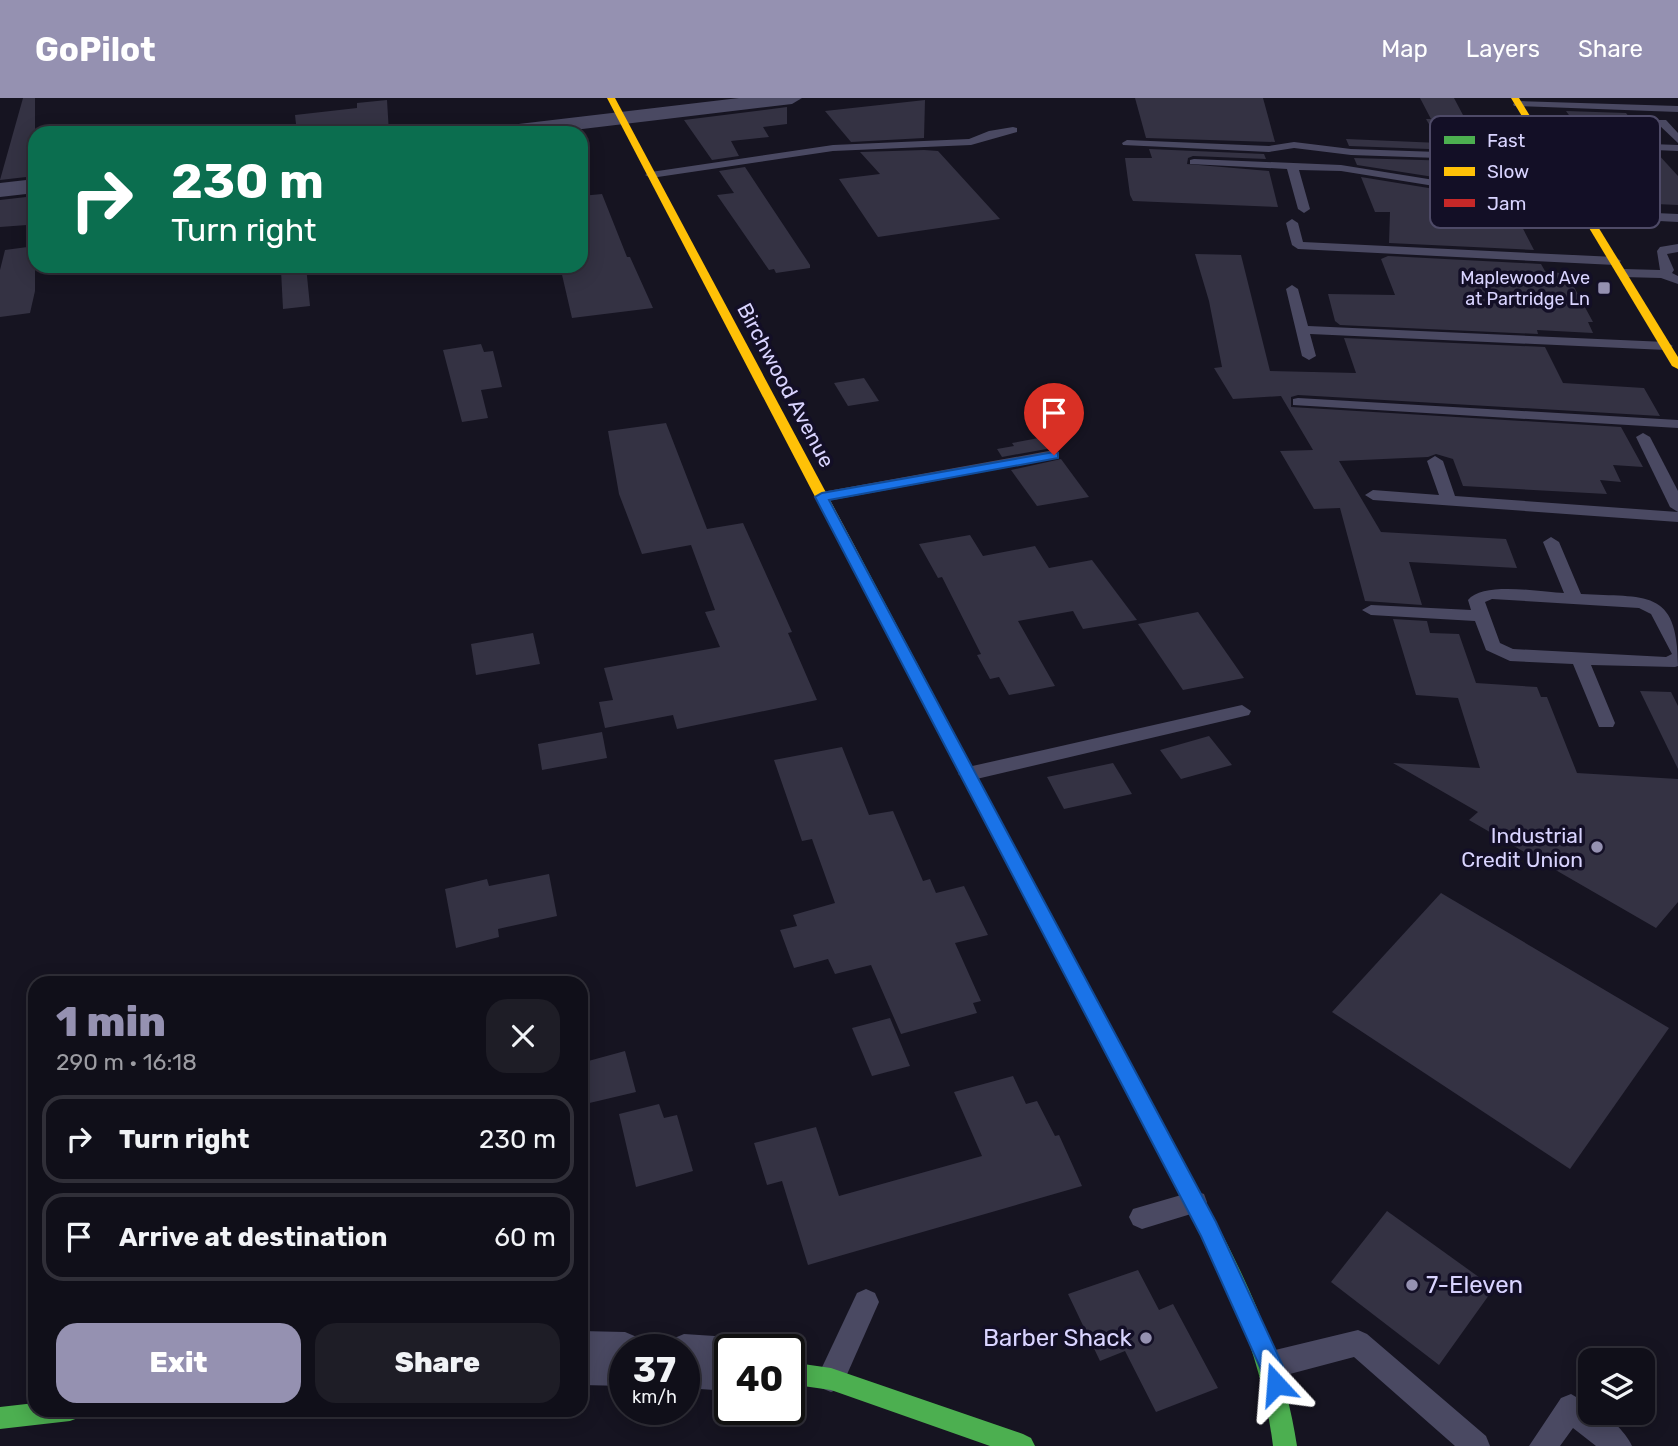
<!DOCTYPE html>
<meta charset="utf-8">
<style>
body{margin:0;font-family:Rubik,sans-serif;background:#1e1d26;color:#f1f3f6;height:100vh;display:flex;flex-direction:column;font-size:26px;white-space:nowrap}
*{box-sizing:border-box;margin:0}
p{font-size:23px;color:#9c9ca2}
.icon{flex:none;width:38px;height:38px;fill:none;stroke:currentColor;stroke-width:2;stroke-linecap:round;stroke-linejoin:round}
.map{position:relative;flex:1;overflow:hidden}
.sheet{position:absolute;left:28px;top:878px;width:560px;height:441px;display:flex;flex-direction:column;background:#100f19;border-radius:21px;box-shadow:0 4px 18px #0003,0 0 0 2px #302f38}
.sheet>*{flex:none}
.top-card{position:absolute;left:28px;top:28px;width:560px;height:147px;border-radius:21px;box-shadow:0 4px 18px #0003,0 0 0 2px #302f38;background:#0b6e4f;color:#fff;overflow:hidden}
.controls{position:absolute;left:1578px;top:1250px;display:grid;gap:14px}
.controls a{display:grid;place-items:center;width:77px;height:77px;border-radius:14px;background:#100f19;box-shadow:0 4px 18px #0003,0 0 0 2px #302f38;font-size:35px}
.speed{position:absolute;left:609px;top:1236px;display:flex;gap:14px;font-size:35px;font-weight:700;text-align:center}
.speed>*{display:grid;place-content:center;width:91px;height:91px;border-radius:50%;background:#100f19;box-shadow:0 4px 18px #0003,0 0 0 2px #302f38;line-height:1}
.speed small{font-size:18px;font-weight:400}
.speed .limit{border:4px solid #111;border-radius:10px;background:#fff;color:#111}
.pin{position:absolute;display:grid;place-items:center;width:60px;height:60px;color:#fff;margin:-72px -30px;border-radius:50% 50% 50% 0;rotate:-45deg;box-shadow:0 0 7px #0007}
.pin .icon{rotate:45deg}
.me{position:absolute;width:77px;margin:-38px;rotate:341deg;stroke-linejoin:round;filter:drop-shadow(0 0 5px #0008)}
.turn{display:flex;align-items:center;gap:24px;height:147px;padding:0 28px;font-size:32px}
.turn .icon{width:91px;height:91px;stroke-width:2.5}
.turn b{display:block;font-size:49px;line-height:60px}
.round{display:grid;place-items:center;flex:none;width:74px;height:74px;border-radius:21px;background:#1e1d26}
.overview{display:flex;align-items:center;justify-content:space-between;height:119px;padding:0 28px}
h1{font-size:42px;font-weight:800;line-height:52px;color:#9591b1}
.action{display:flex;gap:14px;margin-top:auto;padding:14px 28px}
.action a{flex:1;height:80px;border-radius:21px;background:#9591b1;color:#fff;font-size:28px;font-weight:800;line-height:80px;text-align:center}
.action a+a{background:#1e1d26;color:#f1f3f6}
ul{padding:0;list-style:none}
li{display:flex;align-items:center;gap:21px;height:88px;margin:0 14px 10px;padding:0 14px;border:4px solid #302f38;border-radius:21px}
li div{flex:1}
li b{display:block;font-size:26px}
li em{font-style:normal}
header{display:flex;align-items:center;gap:42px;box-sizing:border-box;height:98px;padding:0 35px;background:#9591b1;color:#fff}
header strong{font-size:33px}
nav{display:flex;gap:38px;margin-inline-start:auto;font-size:24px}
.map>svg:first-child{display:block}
.building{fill:#343243}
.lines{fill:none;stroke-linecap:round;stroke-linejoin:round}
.lane{fill:#4a4962;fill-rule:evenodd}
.street{fill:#4a4962;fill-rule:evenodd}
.fast{fill:#4caf50;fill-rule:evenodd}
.slow{fill:#ffc107;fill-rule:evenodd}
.jam{fill:#c62828;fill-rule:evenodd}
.route{fill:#1a73e8;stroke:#114b97;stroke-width:2}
.poi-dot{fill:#9591b1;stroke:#130f26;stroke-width:2.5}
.labels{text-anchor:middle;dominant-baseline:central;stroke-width:7;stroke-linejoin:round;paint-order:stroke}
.far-poi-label{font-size:18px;fill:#d9d4ff;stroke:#130f26;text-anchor:end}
.street-label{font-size:21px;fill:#d9d4ff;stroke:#130f26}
.poi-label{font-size:21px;fill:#d9d4ff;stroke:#130f26;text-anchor:end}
.near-poi-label{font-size:24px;fill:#d9d4ff;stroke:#130f26;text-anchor:start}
.key{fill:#130f26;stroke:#4e4a67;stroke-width:2}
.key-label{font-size:19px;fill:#d9d4ff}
</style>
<header>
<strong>GoPilot</strong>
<nav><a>Map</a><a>Layers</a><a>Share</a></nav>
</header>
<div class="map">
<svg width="1678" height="1348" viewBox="0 0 1678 1348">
<rect width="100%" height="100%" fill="#161421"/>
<g class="building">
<polygon points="23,0 35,0 35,78 0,82"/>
<polygon points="1135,0 1263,0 1275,44 1146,40"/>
<polygon points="1420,0 1454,0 1482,53 1349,48 1346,41 1440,45 1426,21 1431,21"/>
<polygon points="387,2 389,35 297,35 295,17 357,10 357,5"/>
<polygon points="925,2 924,40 851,44 825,13"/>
<polygon points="787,9 787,26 763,29 769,39 731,43 739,58 712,62 684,22"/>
<polygon points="1566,13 1626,15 1648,43 1611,42 1607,36 1582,35"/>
<polygon points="1149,51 1264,56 1266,61 1193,58 1188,60 1187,66 1269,73 1278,109 1133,103 1130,97 1125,60 1152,60"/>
<polygon points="924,52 938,53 1000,121 878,139 839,81 880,76 860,54"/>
<polygon points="1619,53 1657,55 1678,78 1678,107 1656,106"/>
<polygon points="1354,60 1489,64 1498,82 1453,82 1357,67"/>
<polygon points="745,69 810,167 810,170 776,175 774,171 769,172 717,97 734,95 719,73"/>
<polygon points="1361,79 1453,94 1504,94 1534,152 1389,145 1390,114 1375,114"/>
<polygon points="602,96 627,159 630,159 653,210 572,220 560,168 581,168 581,98"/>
<polygon points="35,98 35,107 27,127 0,129 0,102"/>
<polygon points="35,148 35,193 30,215 0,219 0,172 5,152"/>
<polygon points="1195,156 1241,157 1270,273 1356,275 1344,240 1545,249 1563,285 1644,290 1660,318 1298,297 1291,299 1291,309 1621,329 1643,369 1613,367 1621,384 1600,382 1607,396 1463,388 1453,361 1436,356 1428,359 1339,363 1381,434 1506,441 1517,470 1409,464 1422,507 1365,503 1340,410 1314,411 1280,353 1313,352 1281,298 1233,301 1214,270 1222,269 1209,203"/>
<polygon points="1388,158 1541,166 1545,173 1567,176 1593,224 1588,224 1593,235 1537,232 1538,236 1340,227 1335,223 1328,196 1395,197 1381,161"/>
<polygon points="306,168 310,208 283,211 281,172"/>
<polygon points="481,246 484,254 493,253 502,289 481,292 488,320 462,324 443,252"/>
<polygon points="864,280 879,303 848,308 834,285"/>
<polygon points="666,325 707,431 743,425 792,534 788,535 817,602 677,631 673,617 605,630 599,604 613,602 604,570 720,549 705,514 715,512 691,447 642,456 619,396 608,333"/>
<polygon points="1044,339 1052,350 1002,359 997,351 1014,348 1012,345"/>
<polygon points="1061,361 1089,399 1037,408 1011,372"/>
<polygon points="970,437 983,458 1035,448 1049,470 1092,462 1137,522 1083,531 1073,513 1018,523 1055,588 1009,597 999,579 990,581 977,557 981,556 942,479 938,480 919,446"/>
<polygon points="1198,514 1244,580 1183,592 1138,526"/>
<polygon points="1393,521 1427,523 1430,535 1459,536 1476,585 1537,589 1541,599 1547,599 1577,675 1678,681 1678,804 1656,830 1469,722 1478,714 1393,665 1480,670 1458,600 1416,597"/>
<polygon points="533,535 540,566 476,577 471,546"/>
<polygon points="1640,593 1671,594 1678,608 1678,671"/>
<polygon points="602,634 607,660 542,672 538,646"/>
<polygon points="1209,638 1232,667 1181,681 1160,652"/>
<polygon points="842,649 869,717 893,713 923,783 930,781 936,795 964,788 988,837 955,845 981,903 973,905 977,915 901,936 871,867 835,876 828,861 794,870 780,832 797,828 793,817 835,805 812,741 802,743 774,662"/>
<polygon points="1113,665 1132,696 1064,711 1047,679"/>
<polygon points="549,776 557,818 498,831 499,839 456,850 445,791 487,781 489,788"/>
<polygon points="1441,795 1669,930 1570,1071 1332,914"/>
<polygon points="890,920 910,968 872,978 852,930"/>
<polygon points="625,953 636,994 581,1007 581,965"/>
<polygon points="1013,978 1026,1006 1037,1003 1055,1038 1059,1037 1082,1088 808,1167 782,1083 767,1087 754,1045 816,1029 839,1098 982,1058 954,994"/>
<polygon points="659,1006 664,1020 677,1017 693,1073 636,1089 619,1016"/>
<polygon points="1387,1113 1494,1190 1439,1267 1331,1184"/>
<polygon points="1138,1172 1159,1212 1173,1206 1218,1290 1156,1314 1125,1253 1100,1263 1068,1196"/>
</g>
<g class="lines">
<g class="lane">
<polygon points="1518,3 1678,8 1678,14 1514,8 1513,6"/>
<polygon points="1658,22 1666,22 1678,35 1678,45 1658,26"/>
<polygon points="1013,29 1017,30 1017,34 971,47 833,53 651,80 645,77 651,74 833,47 969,41 989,33"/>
<polygon points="1127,42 1269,48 1294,44 1351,51 1553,58 1559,61 1553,64 1351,57 1294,50 1269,54 1123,47 1122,45"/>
<polygon points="1542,42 1678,47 1678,53 1538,47 1537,45"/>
<polygon points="1194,61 1341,67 1453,85 1570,85 1576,88 1570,91 1453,91 1341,73 1299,72 1310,111 1304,115 1298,111 1287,71 1190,66 1190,62"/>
<polygon points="1587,112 1678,116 1678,124 1583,119 1583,113"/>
<polygon points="1292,121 1298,125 1303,144 1615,159 1621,163 1615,167 1298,151 1292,147 1286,125"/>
<polygon points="1678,146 1678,154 1667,156 1674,172 1672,175 1678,178 1678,186 1661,180 1623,179 1617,175 1623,171 1660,172 1657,153 1660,149"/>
<polygon points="1292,187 1298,191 1308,228 1666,244 1673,248 1666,252 1310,236 1316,258 1309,262 1302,258 1286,191"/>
<polygon points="1298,300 1678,322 1678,330 1293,307 1293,301"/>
<polygon points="1643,335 1650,339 1678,393 1678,414 1670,409 1636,339"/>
<polygon points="1054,352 1059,354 1059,360 822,404 814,399 822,394"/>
<polygon points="1435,358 1443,363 1455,398 1678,414 1678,424 1373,402 1365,397 1373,392 1439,397 1427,363"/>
<path d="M1551 439 1559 444 1581 496C1645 500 1678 489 1678 568L1675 569 1591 567 1615 625 1613 629H1599L1573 566 1510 563 1486 552 1475 523 1371 517 1362 512 1371 507 1471 512 1468 502C1483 483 1540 494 1564 495L1543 444ZM1492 501 1639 510 1651 516 1672 556 1666 559 1513 551 1500 545 1485 504Z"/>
<polygon points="1242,607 1251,613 1249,617 968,683 958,676 968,669"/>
<polygon points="1195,1093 1204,1096 1207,1104 1204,1112 1142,1131 1133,1127 1129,1119 1133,1111"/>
<polygon points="866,1191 875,1195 879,1204 841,1290 831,1294 821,1290 817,1280 857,1195"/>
<polygon points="1358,1232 1367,1236 1486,1338 1490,1348 1455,1348 1354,1259 1271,1281 1261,1277 1257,1267 1261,1257 1271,1253"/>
<path d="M1571 1296 1591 1308V1314C1606 1314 1626 1334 1632 1348H1596L1573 1330 1560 1348H1529L1561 1300Z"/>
</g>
<g class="street">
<polygon points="739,0 802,0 792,6 549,35 483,35 494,29"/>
<polygon points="35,81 35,95 0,99 0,85"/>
<polygon points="581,1233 625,1234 644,1242 648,1251 625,1251 625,1288 581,1287"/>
<polygon points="684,1236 730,1239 749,1247 751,1251 730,1251 730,1293 684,1290 684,1251 662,1251 665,1244"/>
</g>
<g class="fast">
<polygon points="854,456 861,460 1066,845 1069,850 1066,855 1060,857 1054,855 847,460"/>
<path d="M1181 1069 1188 1072C1236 1160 1282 1247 1297 1348H1273C1266 1290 1249 1237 1225 1184 1208 1148 1187 1114 1171 1078L1174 1072Z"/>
<polygon points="789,1264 831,1270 1023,1336 1031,1340 1035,1348 990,1348 831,1292 789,1286"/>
<polygon points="35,1305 35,1312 81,1312 78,1320 70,1323 0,1331 0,1309"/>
</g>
<g class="slow">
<polygon points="607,0 615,0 861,460 859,463 854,464 847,460"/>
<polygon points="1511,0 1519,0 1678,259 1678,271 1672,268"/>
</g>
<polygon class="jam" points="1060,843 1066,845 1188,1072 1191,1078 1188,1084 1181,1087 1174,1084 1051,850 1054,845"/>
</g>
<polygon class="route" points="1054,354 1058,355 1058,360 829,402 1216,1124 1283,1268 1287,1286 1284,1294 1276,1297 1268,1294 1260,1269 1201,1138 815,399 822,395"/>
<g class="poi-dot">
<rect x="1597" y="183" width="14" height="14" rx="3.5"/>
<circle cx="1597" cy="749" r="7"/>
<circle cx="1412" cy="1187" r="7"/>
<circle cx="1146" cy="1240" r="7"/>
</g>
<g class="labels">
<g class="far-poi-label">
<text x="1590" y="180">Maplewood Ave<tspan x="1590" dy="21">at Partridge Ln</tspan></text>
</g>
<g class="street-label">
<text transform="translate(786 287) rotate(62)">Birchwood Avenue</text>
</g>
<g class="poi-label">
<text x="1583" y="737">Industrial<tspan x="1583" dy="24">Credit Union</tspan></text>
</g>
<g class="near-poi-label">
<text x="1426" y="1187">7-Eleven</text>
<text x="1132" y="1240" text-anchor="end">Barber Shack</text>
</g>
</g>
<rect x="1430" y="18" width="230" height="112" rx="10" class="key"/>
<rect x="1444" y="38" width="31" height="8" fill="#4caf50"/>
<rect x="1444" y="69" width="31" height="9" fill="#ffc107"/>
<rect x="1444" y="101" width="31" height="8" fill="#c62828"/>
<g class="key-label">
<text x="1487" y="49">Fast</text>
<text x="1487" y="80">Slow</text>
<text x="1487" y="112">Jam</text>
</g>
</svg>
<div class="controls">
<a><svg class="icon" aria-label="layers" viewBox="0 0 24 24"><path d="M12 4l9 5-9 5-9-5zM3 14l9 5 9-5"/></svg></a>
</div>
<div class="speed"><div>37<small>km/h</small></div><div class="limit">40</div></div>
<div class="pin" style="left:1054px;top:357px;background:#d93025"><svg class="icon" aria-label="arrive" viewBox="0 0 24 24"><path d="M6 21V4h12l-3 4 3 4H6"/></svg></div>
<svg class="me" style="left:1276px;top:1286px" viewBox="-20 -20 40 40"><path d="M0-17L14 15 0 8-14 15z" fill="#1a73e8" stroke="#fff" stroke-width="4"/></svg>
<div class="top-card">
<div class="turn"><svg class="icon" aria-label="right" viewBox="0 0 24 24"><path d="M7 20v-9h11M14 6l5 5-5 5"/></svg><div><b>230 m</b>Turn right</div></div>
</div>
<section class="sheet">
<div class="overview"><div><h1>1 min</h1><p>290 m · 16:18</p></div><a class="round"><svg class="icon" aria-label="close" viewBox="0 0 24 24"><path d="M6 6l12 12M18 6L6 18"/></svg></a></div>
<ul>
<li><svg class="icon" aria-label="right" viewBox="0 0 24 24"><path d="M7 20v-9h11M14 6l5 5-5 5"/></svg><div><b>Turn right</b></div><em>230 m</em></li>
<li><svg class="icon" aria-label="arrive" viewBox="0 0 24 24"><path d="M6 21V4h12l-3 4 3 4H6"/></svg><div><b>Arrive at destination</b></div><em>60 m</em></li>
</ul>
<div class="action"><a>Exit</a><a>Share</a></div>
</section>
</div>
